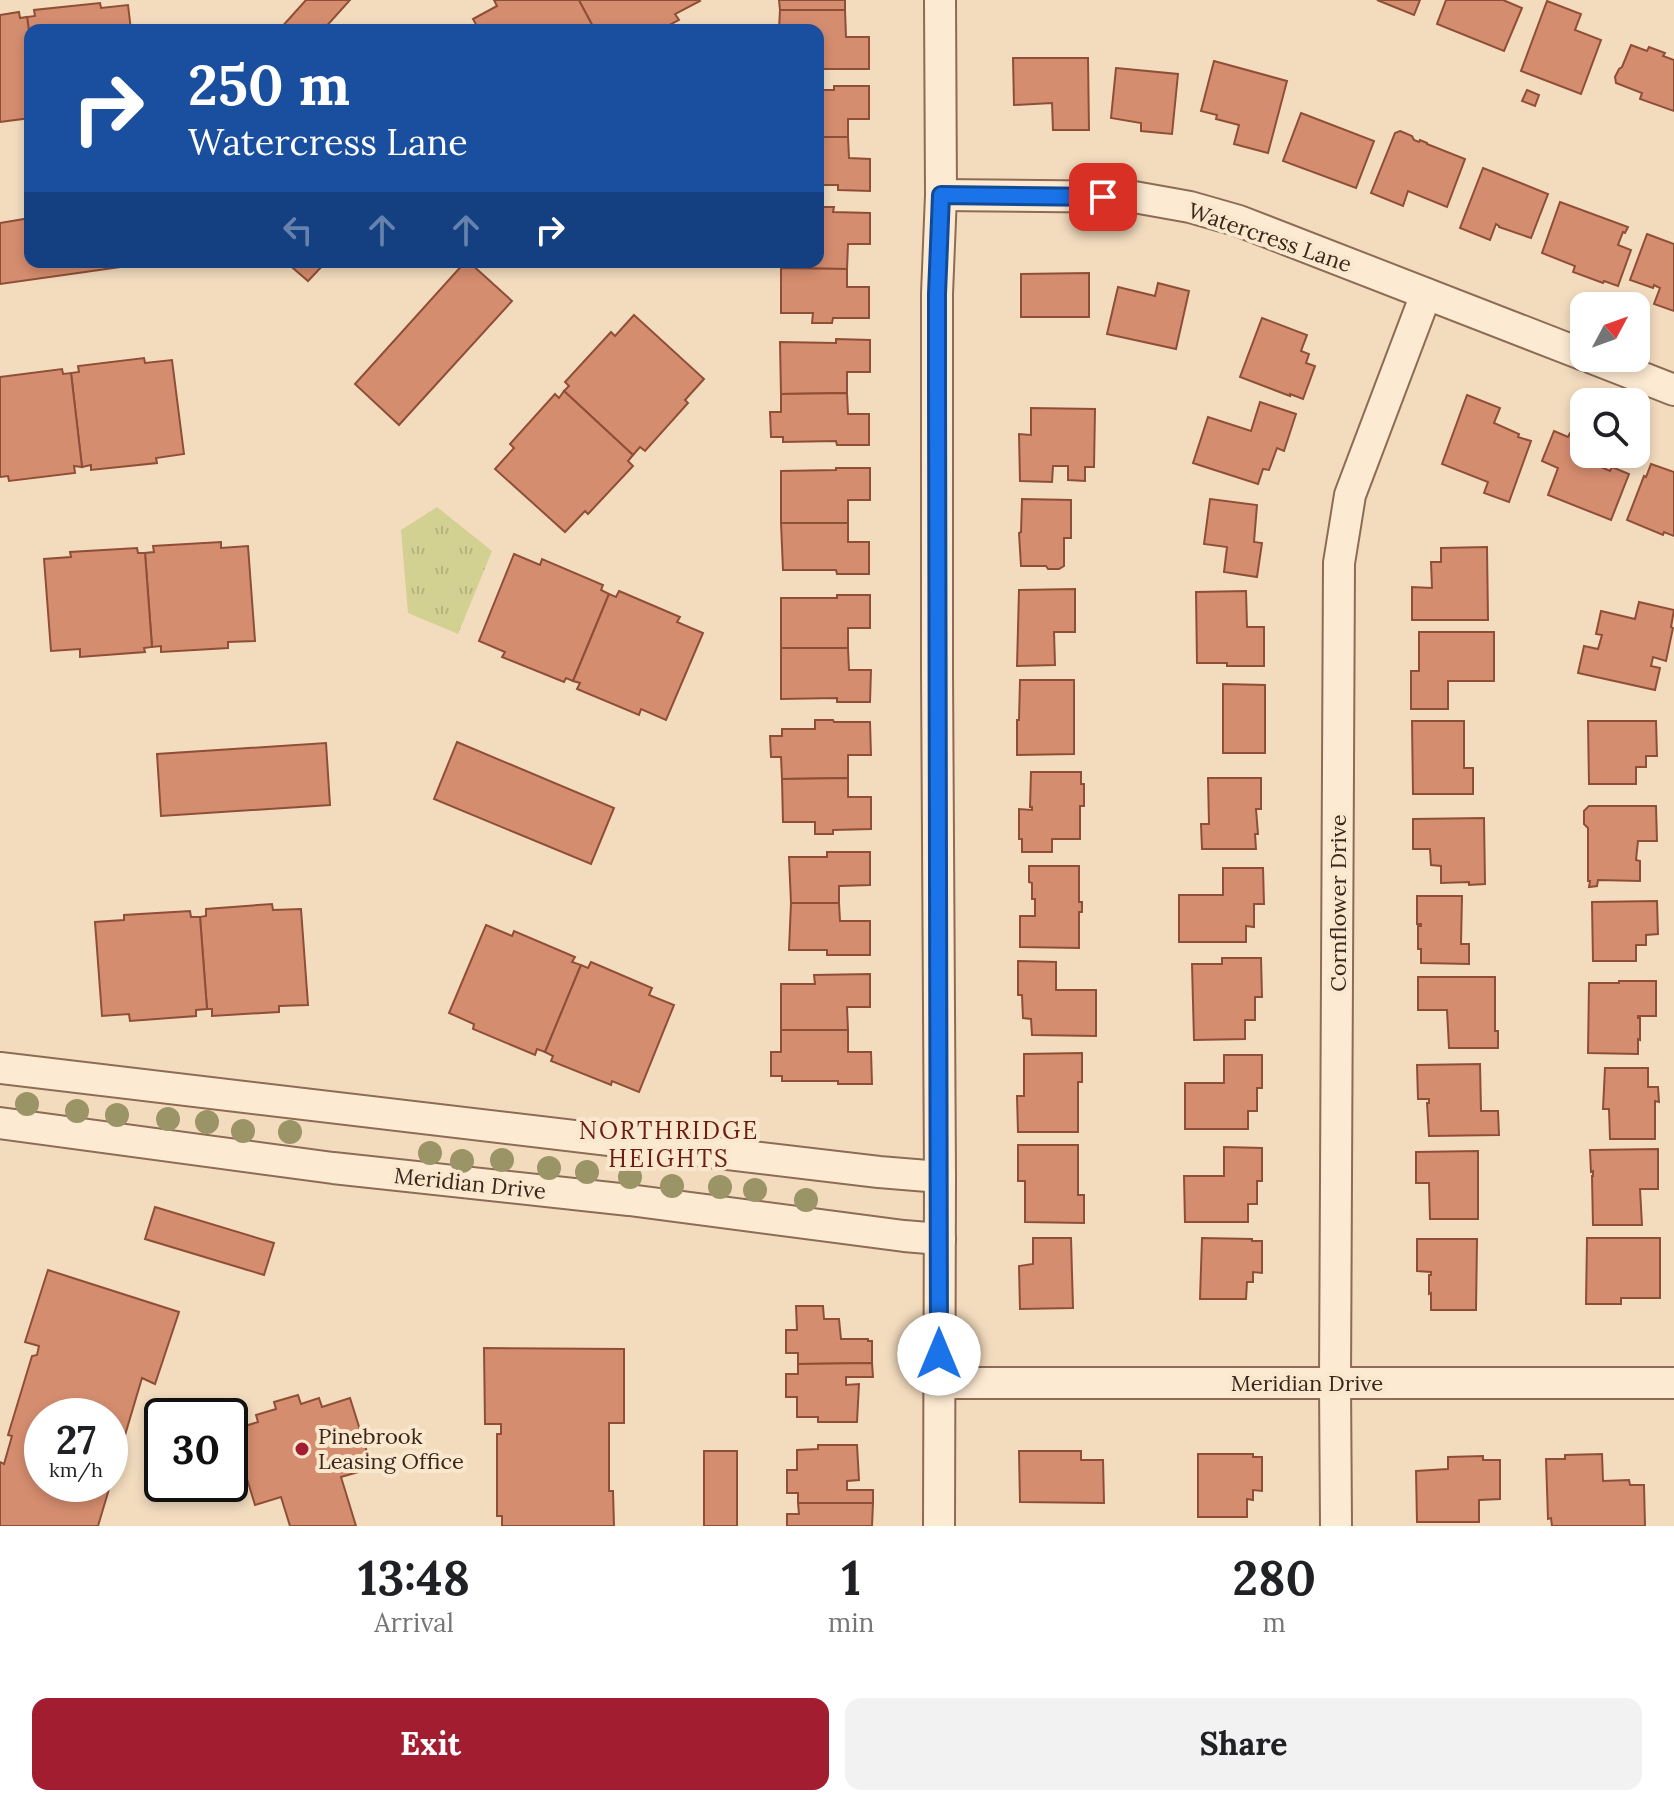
<!DOCTYPE html>
<style>
body{margin:0;font-family:Lora,serif;background:#f2f2f2;color:#202124;height:100vh;display:flex;flex-direction:column;font-size:30px;white-space:nowrap}
*{box-sizing:border-box;margin:0}
p{font-size:26px;color:#757577}
.icon{flex:none;width:44px;height:44px;fill:none;stroke:currentColor;stroke-width:2;stroke-linecap:round;stroke-linejoin:round}
.map{position:relative;height:1526px;overflow:hidden}
.drawer{display:flex;flex-direction:column;background:#fff;flex:1}
.drawer>*{flex:none}
.guide{position:absolute;left:24px;top:24px;width:800px;height:244px;border-radius:16px;box-shadow:0 4px 12px #0003;background:#1a4fa0;color:#fff;overflow:hidden}
.needle{width:52px;rotate:49deg}
.buttons{position:absolute;left:1570px;top:292px;display:grid;gap:16px}
.buttons a{display:grid;place-items:center;width:80px;height:80px;border-radius:16px;background:#fff;box-shadow:0 4px 12px #0003;font-size:40px}
.speed{position:absolute;left:24px;top:1398px;display:flex;gap:16px;font-size:40px;font-weight:700;text-align:center}
.speed>*{display:grid;place-content:center;width:104px;height:104px;border-radius:50%;background:#fff;box-shadow:0 4px 12px #0003;line-height:1}
.speed small{font-size:20px;font-weight:400}
.speed .limit{border:4px solid #111;border-radius:12px;background:#fff;color:#111}
.pin{position:absolute;display:grid;place-items:center;width:68px;height:68px;color:#fff;margin:-34px;border-radius:16px;box-shadow:0 4px 12px #0006}
.me{position:absolute;width:88px;margin:-44px;rotate:0deg;stroke-linejoin:round;filter:drop-shadow(0 0 6px #0008)}
.turn{display:flex;align-items:center;gap:28px;height:168px;padding:0 32px;font-size:36px}
.turn .icon{width:104px;height:104px;stroke-width:2.5}
.turn b{display:block;font-size:56px;line-height:68px}
.lanes{display:flex;align-items:center;height:76px;padding:0 32px;background:#0003;justify-content:center;gap:40px;direction:ltr}
.lanes .off{opacity:.35}
.eta{display:flex;justify-content:space-evenly;align-items:center;height:136px;text-align:center}
.eta b{font-size:48px;font-weight:700;line-height:56px}
.cta{display:flex;gap:16px;margin-top:auto;padding:16px 32px}
.cta a{flex:1;height:92px;border-radius:16px;background:#a31d30;color:#fff;font-size:32px;font-weight:700;line-height:92px;text-align:center}
.cta a+a{background:#f2f2f2;color:#202124}
.map>svg:first-child{display:block}
.park{fill:url(#park-tufts)}
.building{fill:#d58d6f;stroke:#8f4f37;stroke-width:2;fill-rule:evenodd}
.lines{fill:none;stroke-linecap:round;stroke-linejoin:round}
.minor-casing{stroke:#8d6b54;stroke-width:34}
.minor{stroke:#fdead2;stroke-width:30}
.tree{fill:#9a9467}
.route-casing{stroke:#114b97;stroke-width:20}
.route{stroke:#1a73e8;stroke-width:14}
.poi-dot{fill:#a31d30;stroke:#f9e7ce;stroke-width:3}
.labels{text-anchor:middle;dominant-baseline:central;stroke-width:8;stroke-linejoin:round;paint-order:stroke}
.street-label{font-size:22px;fill:#3b261b;stroke:#f9e7ce}
.poi-label{font-size:22px;fill:#3b261b;stroke:#f9e7ce;text-anchor:start}
.neighbourhood-label{font-size:24px;letter-spacing:2px;fill:#6c1c15;stroke:#f9e7ce}
</style>
<div class="map">
<svg width="1674" height="1526" viewBox="0 0 1674 1526">
<defs>
<pattern id="park-tufts" width="24" height="20" patternUnits="userSpaceOnUse" patternTransform="scale(2)"><rect width="24" height="20" fill="#d2d191"/><path d="M3 7l-1-3M5 7V3M7 7l1-3M15 17l-1-3M17 17v-4M19 17l1-3" fill="none" stroke="#b5b37c"/></pattern>
</defs>
<rect width="100%" height="100%" fill="#f3dcbe"/>
<polygon class="park" points="437,507 492,551 458,634 408,613 401,530"/>
<g class="building">
<polygon points="306,0 350,0 323,30 279,30"/>
<polygon points="494,0 579,0 595,30 479,30 473,19 497,6"/>
<polygon points="579,0 699,0 700,1 675,14 679,20 660,30 595,30"/>
<polygon points="779,0 845,0 845,10 780,10"/>
<polygon points="1377,0 1420,0 1414,15"/>
<polygon points="1446,0 1503,0 1522,8 1504,51 1437,24"/>
<polygon points="1547,1 1581,14 1575,30 1601,40 1581,94 1521,71"/>
<polygon points="100,3 101,8 128,5 131,30 30,30 30,38 27,17 35,16 34,10"/>
<polygon points="780,10 845,10 846,37 869,37 869,69 818,69 818,30 779,30"/>
<polygon points="19,12 20,18 27,17 30,38 30,118 0,122 0,15"/>
<polygon points="1631,45 1647,51 1649,47 1665,53 1663,56 1674,60 1674,111 1640,99 1642,93 1616,83 1615,77 1619,69 1622,67"/>
<polygon points="1013,58 1088,58 1089,130 1053,130 1052,103 1014,105"/>
<polygon points="1214,61 1287,81 1268,153 1234,144 1239,125 1216,119 1217,115 1201,111"/>
<polygon points="1116,68 1178,74 1172,134 1141,131 1141,123 1111,118"/>
<polygon points="834,86 869,86 869,119 848,119 848,137 818,137 818,90 834,90"/>
<polygon points="1527,90 1539,95 1535,106 1522,101"/>
<polygon points="1301,113 1374,141 1356,188 1283,161"/>
<polygon points="1400,131 1412,136 1414,140 1419,142 1420,140 1427,143 1427,144 1465,159 1447,207 1408,191 1403,206 1371,193 1395,133"/>
<polygon points="818,137 848,137 849,158 870,159 870,191 838,190 838,185 818,185"/>
<polygon points="1483,168 1548,194 1531,238 1499,227 1499,226 1496,224 1490,240 1460,228"/>
<polygon points="1560,202 1628,227 1625,233 1623,232 1618,245 1631,250 1618,286 1604,281 1603,283 1573,272 1575,266 1542,253"/>
<polygon points="818,207 834,207 833,212 870,213 870,244 848,244 847,269 781,268 781,262 818,262"/>
<polygon points="30,218 30,262 156,262 0,284 0,223"/>
<polygon points="1647,234 1674,244 1674,311 1654,304 1660,288 1654,285 1653,288 1630,280"/>
<polygon points="286,262 326,262 308,281"/>
<polygon points="465,262 469,262 512,301 399,425 355,384"/>
<polygon points="781,268 847,269 847,287 869,287 869,318 833,318 832,323 812,323 813,313 781,313"/>
<polygon points="1089,273 1089,317 1021,317 1021,274"/>
<polygon points="1158,283 1189,291 1176,349 1107,334 1118,287 1155,296"/>
<polygon points="634,315 704,379 685,400 688,403 645,451 640,447 633,455 564,391 569,386 565,382 611,332 615,336"/>
<polygon points="1262,318 1307,335 1301,351 1309,354 1306,363 1315,366 1303,399 1290,394 1290,396 1240,377"/>
<polygon points="836,339 870,340 870,372 847,372 847,393 781,394 780,342 836,343"/>
<polygon points="144,358 145,363 172,360 184,454 156,458 157,463 91,470 91,465 82,467 71,373 79,372 78,366"/>
<polygon points="62,369 63,374 71,373 82,467 74,466 75,473 9,481 8,476 0,477 0,377"/>
<polygon points="564,391 633,455 628,461 633,466 588,514 585,511 565,532 495,469 514,448 510,444 555,394 559,398"/>
<polygon points="847,393 848,414 869,414 869,445 837,445 836,441 783,442 783,437 771,437 770,412 781,412 781,394"/>
<polygon points="1467,395 1500,408 1494,423 1519,434 1518,437 1531,441 1509,502 1484,493 1488,482 1442,464"/>
<polygon points="1260,402 1296,414 1284,451 1277,448 1269,470 1263,469 1258,484 1193,463 1208,417 1251,431"/>
<polygon points="1031,408 1095,409 1094,467 1085,467 1085,481 1068,480 1068,466 1053,466 1052,482 1020,481 1019,434 1031,435"/>
<polygon points="1554,431 1568,437 1570,433 1584,438 1584,454 1598,454 1594,464 1610,471 1612,467 1629,474 1611,520 1548,495 1558,468 1542,461"/>
<polygon points="1651,464 1674,472 1674,536 1664,532 1663,535 1627,520 1644,476 1646,477"/>
<polygon points="836,468 870,468 870,500 848,500 848,523 781,523 781,471 836,470"/>
<polygon points="1022,499 1071,500 1071,538 1064,538 1064,566 1059,569 1048,569 1046,566 1021,566 1019,533 1021,532"/>
<polygon points="1210,499 1257,505 1254,542 1262,543 1257,577 1224,572 1227,547 1204,544"/>
<polygon points="781,523 848,523 848,542 869,542 869,574 837,574 836,570 783,570"/>
<polygon points="221,542 221,548 248,546 255,641 228,642 228,648 161,652 161,646 152,647 145,553 154,552 153,546"/>
<polygon points="1487,547 1488,620 1412,620 1412,587 1432,588 1431,562 1441,562 1441,548"/>
<polygon points="137,548 138,553 145,553 152,647 144,648 145,652 80,657 80,649 51,651 44,559 71,557 70,552"/>
<polygon points="514,554 540,565 542,559 603,585 601,590 609,594 573,681 566,678 564,682 502,657 505,652 479,641"/>
<polygon points="1075,589 1075,632 1054,632 1055,665 1017,666 1019,590"/>
<polygon points="619,591 680,617 677,622 703,633 666,720 641,709 639,715 577,689 580,683 573,681 609,594 616,597"/>
<polygon points="1246,591 1247,627 1264,627 1264,666 1227,666 1227,663 1197,663 1196,592"/>
<polygon points="837,595 870,595 870,628 848,628 848,648 781,648 781,598 837,598"/>
<polygon points="1639,602 1674,610 1671,627 1673,628 1666,661 1653,657 1651,666 1660,668 1655,690 1578,673 1584,646 1598,649 1602,635 1596,634 1601,611 1635,619"/>
<polygon points="1419,632 1494,632 1494,681 1448,681 1448,709 1411,709 1411,671 1419,671"/>
<polygon points="781,648 848,648 849,670 871,670 870,702 837,702 837,698 781,699"/>
<polygon points="1020,680 1074,680 1074,754 1017,755 1017,720 1019,720"/>
<polygon points="1223,684 1265,685 1265,753 1223,753"/>
<polygon points="815,720 833,720 834,722 870,722 871,755 848,755 848,778 782,779 781,757 771,757 770,736 782,736 782,729 815,729"/>
<polygon points="1412,721 1464,721 1464,768 1473,768 1473,794 1413,794"/>
<polygon points="1588,721 1656,721 1657,756 1646,756 1646,767 1636,767 1636,784 1589,784"/>
<polygon points="457,742 614,808 591,864 434,799"/>
<polygon points="326,743 330,805 161,816 157,754"/>
<polygon points="1031,772 1081,772 1081,784 1084,784 1084,806 1080,806 1080,839 1052,839 1052,852 1022,852 1022,839 1019,839 1019,809 1032,810 1032,807 1030,807"/>
<polygon points="848,778 848,797 871,797 871,829 833,830 833,834 815,834 815,822 783,822 782,779"/>
<polygon points="1208,778 1261,778 1261,809 1256,809 1258,834 1255,834 1256,849 1202,849 1201,824 1209,824"/>
<polygon points="1589,806 1656,806 1657,841 1638,841 1636,860 1640,861 1640,881 1598,880 1597,886 1589,887 1590,881 1588,881 1588,828 1584,824 1584,811"/>
<polygon points="1484,818 1485,884 1469,885 1469,882 1441,883 1441,866 1431,865 1430,849 1413,849 1413,819"/>
<polygon points="827,852 870,852 870,885 839,886 839,903 791,903 789,857 827,857"/>
<polygon points="1029,866 1079,866 1079,902 1082,902 1082,912 1079,912 1079,948 1020,947 1020,916 1035,916 1035,899 1032,899 1032,883 1029,882"/>
<polygon points="1223,868 1263,868 1264,904 1254,904 1254,927 1246,926 1246,942 1179,942 1179,895 1223,895"/>
<polygon points="1417,896 1462,896 1461,944 1469,944 1469,964 1421,963 1421,949 1418,949 1418,926 1421,926 1421,924 1417,924"/>
<polygon points="1657,901 1658,934 1646,935 1646,945 1636,945 1636,961 1593,961 1592,902"/>
<polygon points="791,903 839,903 840,921 870,921 870,955 827,955 827,950 789,950"/>
<polygon points="272,904 273,910 301,909 308,1005 279,1006 279,1012 212,1016 212,1009 207,1009 200,917 206,916 206,909"/>
<polygon points="190,911 191,917 200,917 207,1009 196,1010 196,1016 130,1021 129,1014 102,1016 95,922 124,920 124,915"/>
<polygon points="486,925 512,936 514,931 575,957 572,962 581,965 545,1052 537,1049 535,1055 473,1029 474,1024 449,1013"/>
<polygon points="1222,958 1261,958 1262,997 1255,997 1255,1020 1245,1020 1245,1039 1194,1040 1192,964 1222,964"/>
<polygon points="1018,961 1056,962 1056,990 1096,990 1096,1036 1032,1035 1031,1019 1023,1018 1022,995 1018,995"/>
<polygon points="591,962 652,988 649,995 674,1005 639,1092 612,1081 611,1085 551,1061 553,1056 545,1052 581,965 588,968"/>
<polygon points="870,974 870,1007 847,1007 848,1030 781,1030 781,984 815,984 814,975"/>
<polygon points="1418,977 1495,977 1495,1031 1498,1031 1498,1048 1449,1048 1447,1010 1418,1010"/>
<polygon points="1619,981 1656,981 1656,1016 1638,1016 1638,1018 1640,1018 1640,1040 1638,1039 1638,1054 1588,1053 1589,983 1619,983"/>
<polygon points="781,1030 848,1030 848,1052 871,1052 872,1084 838,1084 838,1081 782,1081 782,1076 771,1076 771,1052 781,1052"/>
<polygon points="1082,1053 1082,1082 1078,1082 1078,1132 1018,1132 1017,1096 1024,1096 1024,1054"/>
<polygon points="1224,1055 1262,1055 1262,1088 1257,1088 1257,1111 1248,1111 1248,1129 1185,1129 1185,1083 1224,1083"/>
<polygon points="1480,1064 1481,1111 1498,1111 1499,1135 1429,1136 1427,1103 1429,1103 1429,1099 1418,1099 1417,1065"/>
<polygon points="1605,1068 1648,1068 1648,1087 1658,1087 1659,1102 1655,1101 1655,1139 1610,1139 1609,1109 1603,1109"/>
<polygon points="1018,1145 1078,1145 1078,1195 1084,1195 1084,1223 1025,1222 1025,1181 1018,1181"/>
<polygon points="1224,1147 1262,1148 1262,1181 1257,1181 1257,1204 1248,1204 1248,1222 1185,1222 1184,1176 1224,1176"/>
<polygon points="1658,1149 1658,1189 1640,1189 1642,1225 1593,1225 1592,1176 1593,1176 1593,1171 1591,1172 1590,1150"/>
<polygon points="1478,1151 1478,1219 1430,1219 1429,1183 1416,1183 1416,1152"/>
<polygon points="155,1207 274,1243 264,1275 145,1239"/>
<polygon points="1033,1238 1071,1238 1073,1308 1020,1309 1019,1266 1033,1264"/>
<polygon points="1202,1238 1252,1239 1252,1241 1262,1241 1262,1273 1253,1272 1253,1282 1247,1282 1246,1299 1200,1299"/>
<polygon points="1587,1238 1660,1238 1660,1298 1621,1298 1621,1304 1586,1304"/>
<polygon points="1417,1239 1477,1239 1476,1310 1431,1310 1431,1293 1429,1294 1429,1275 1431,1275 1431,1272 1417,1271"/>
<path d="M48 1270 179 1312 155 1384 142 1378 98 1526H0V1462L4 1464 12 1436 8 1435 32 1356 37 1355 39 1346 25 1342ZM42 1416H110V1484H42Z"/>
<polygon points="796,1306 823,1306 824,1319 839,1319 841,1339 868,1339 868,1341 872,1341 872,1363 798,1364 798,1353 786,1353 786,1330 797,1330"/>
<polygon points="484,1348 624,1349 624,1423 609,1423 609,1491 613,1491 614,1526 502,1526 502,1516 497,1516 497,1434 501,1434 501,1424 485,1424"/>
<polygon points="872,1363 873,1377 846,1377 846,1385 859,1384 857,1422 818,1422 818,1417 797,1417 797,1397 786,1397 786,1374 798,1374 798,1364"/>
<polygon points="298,1395 301,1404 319,1398 322,1407 350,1398 372,1468 341,1477 356,1526 290,1526 281,1497 255,1505 232,1430 258,1422 256,1415 276,1409 274,1402"/>
<polygon points="818,1445 857,1445 859,1480 847,1481 847,1490 873,1490 873,1503 798,1503 798,1493 787,1493 787,1470 797,1470 797,1450 818,1449"/>
<rect x="704" y="1451" width="33" height="75"/>
<polygon points="1019,1451 1081,1451 1081,1460 1103,1460 1104,1503 1020,1502"/>
<polygon points="1198,1454 1253,1454 1253,1457 1262,1457 1262,1491 1253,1490 1253,1500 1247,1499 1247,1517 1198,1517"/>
<polygon points="1602,1454 1603,1481 1629,1480 1630,1485 1644,1485 1645,1526 1552,1526 1551,1518 1548,1519 1546,1459 1565,1459 1565,1455"/>
<polygon points="1483,1456 1483,1460 1500,1460 1500,1499 1479,1500 1479,1522 1417,1522 1416,1471 1448,1469 1448,1457"/>
<polygon points="798,1503 873,1503 872,1526 787,1526 787,1514 799,1514"/>
</g>
<g class="lines">
<defs>
<g id="minor">
<polyline points="941,195 1134,197 1190,207 1239,221 1584,355"/>
<polyline points="1592,358 1674,390"/>
<polyline points="0,1068 879,1172 940,1177"/>
<polyline points="0,1123 333,1168 629,1200 904,1236 940,1239"/>
<polyline points="939,1383 1674,1383"/>
<polyline points="939,1526 940,1177 937,671 937,294 941,195 940,0"/>
<polyline points="1336,1526 1335,1383 1339,563 1350,495 1426,294"/>
</g>
</defs>
<use href="#minor" class="minor-casing"/>
<use href="#minor" class="minor"/>
</g>
<g class="tree">
<circle cx="27" cy="1104" r="12"/>
<circle cx="77" cy="1111" r="12"/>
<circle cx="117" cy="1115" r="12"/>
<circle cx="168" cy="1119" r="12"/>
<circle cx="207" cy="1122" r="12"/>
<circle cx="243" cy="1131" r="12"/>
<circle cx="290" cy="1132" r="12"/>
<circle cx="430" cy="1153" r="12"/>
<circle cx="502" cy="1160" r="12"/>
<circle cx="462" cy="1161" r="12"/>
<circle cx="549" cy="1168" r="12"/>
<circle cx="587" cy="1172" r="12"/>
<circle cx="630" cy="1177" r="12"/>
<circle cx="672" cy="1186" r="12"/>
<circle cx="720" cy="1187" r="12"/>
<circle cx="755" cy="1190" r="12"/>
<circle cx="806" cy="1200" r="12"/>
</g>
<g class="lines">
<defs>
<polyline id="route" points="939,1354 937,388 937,294 941,195 1103,197"/>
</defs>
<use href="#route" class="route-casing"/>
<use href="#route" class="route"/>
</g>
<circle class="poi-dot" cx="302" cy="1449" r="8"/>
<g class="labels">
<g class="street-label">
<text transform="translate(1270 237) rotate(19)">Watercress Lane</text>
<text transform="translate(1338 903) rotate(-90)">Cornflower Drive</text>
<text transform="translate(470 1183) rotate(6)">Meridian Drive</text>
<text x="1307" y="1383">Meridian Drive</text>
</g>
<g class="poi-label">
<text x="318" y="1436">Pinebrook<tspan x="318" dy="25">Leasing Office</tspan></text>
</g>
<g class="neighbourhood-label">
<text x="669" y="1130">NORTHRIDGE<tspan x="669" dy="28">HEIGHTS</tspan></text>
</g>
</g>
</svg>
<div class="buttons">
<a><svg class="needle" viewBox="-14 -14 28 28"><path d="M0-13l5 13h-10z" fill="#e53935"/><path d="M0 13l5-13h-10z" fill="#757577"/></svg></a>
<a><svg class="icon" aria-label="search" viewBox="0 0 24 24"><circle cx="10" cy="10" r="6"/><path d="M15 15l6 6"/></svg></a>
</div>
<div class="speed"><div>27<small>km/h</small></div><div class="limit">30</div></div>
<div class="pin" style="left:1103px;top:197px;background:#d93025"><svg class="icon" aria-label="arrive" viewBox="0 0 24 24"><path d="M6 21V4h12l-3 4 3 4H6"/></svg></div>
<svg class="me" style="left:939px;top:1354px" viewBox="-20 -20 40 40"><circle r="19" fill="#fff"/><path d="M0-13L10 11 0 6-10 11z" fill="#1a73e8"/></svg>
<div class="guide">
<div class="turn"><svg class="icon" aria-label="right" viewBox="0 0 24 24"><path d="M7 20v-9h11M14 6l5 5-5 5"/></svg><div><b>250 m</b>Watercress Lane</div></div>
<div class="lanes"><svg class="icon off" aria-label="left" viewBox="0 0 24 24"><path d="M17 20v-9H6M10 6l-5 5 5 5"/></svg><svg class="icon off" aria-label="ahead" viewBox="0 0 24 24"><path d="M12 20V5M6 11l6-6 6 6"/></svg><svg class="icon off" aria-label="ahead" viewBox="0 0 24 24"><path d="M12 20V5M6 11l6-6 6 6"/></svg><svg class="icon" aria-label="right" viewBox="0 0 24 24"><path d="M7 20v-9h11M14 6l5 5-5 5"/></svg></div>
</div>
</div>
<section class="drawer">
<div class="eta">
<div><b>13:48</b><p>Arrival</p></div>
<div><b>1</b><p>min</p></div>
<div><b>280</b><p>m</p></div>
</div>
<div class="cta"><a>Exit</a><a>Share</a></div>
</section>
